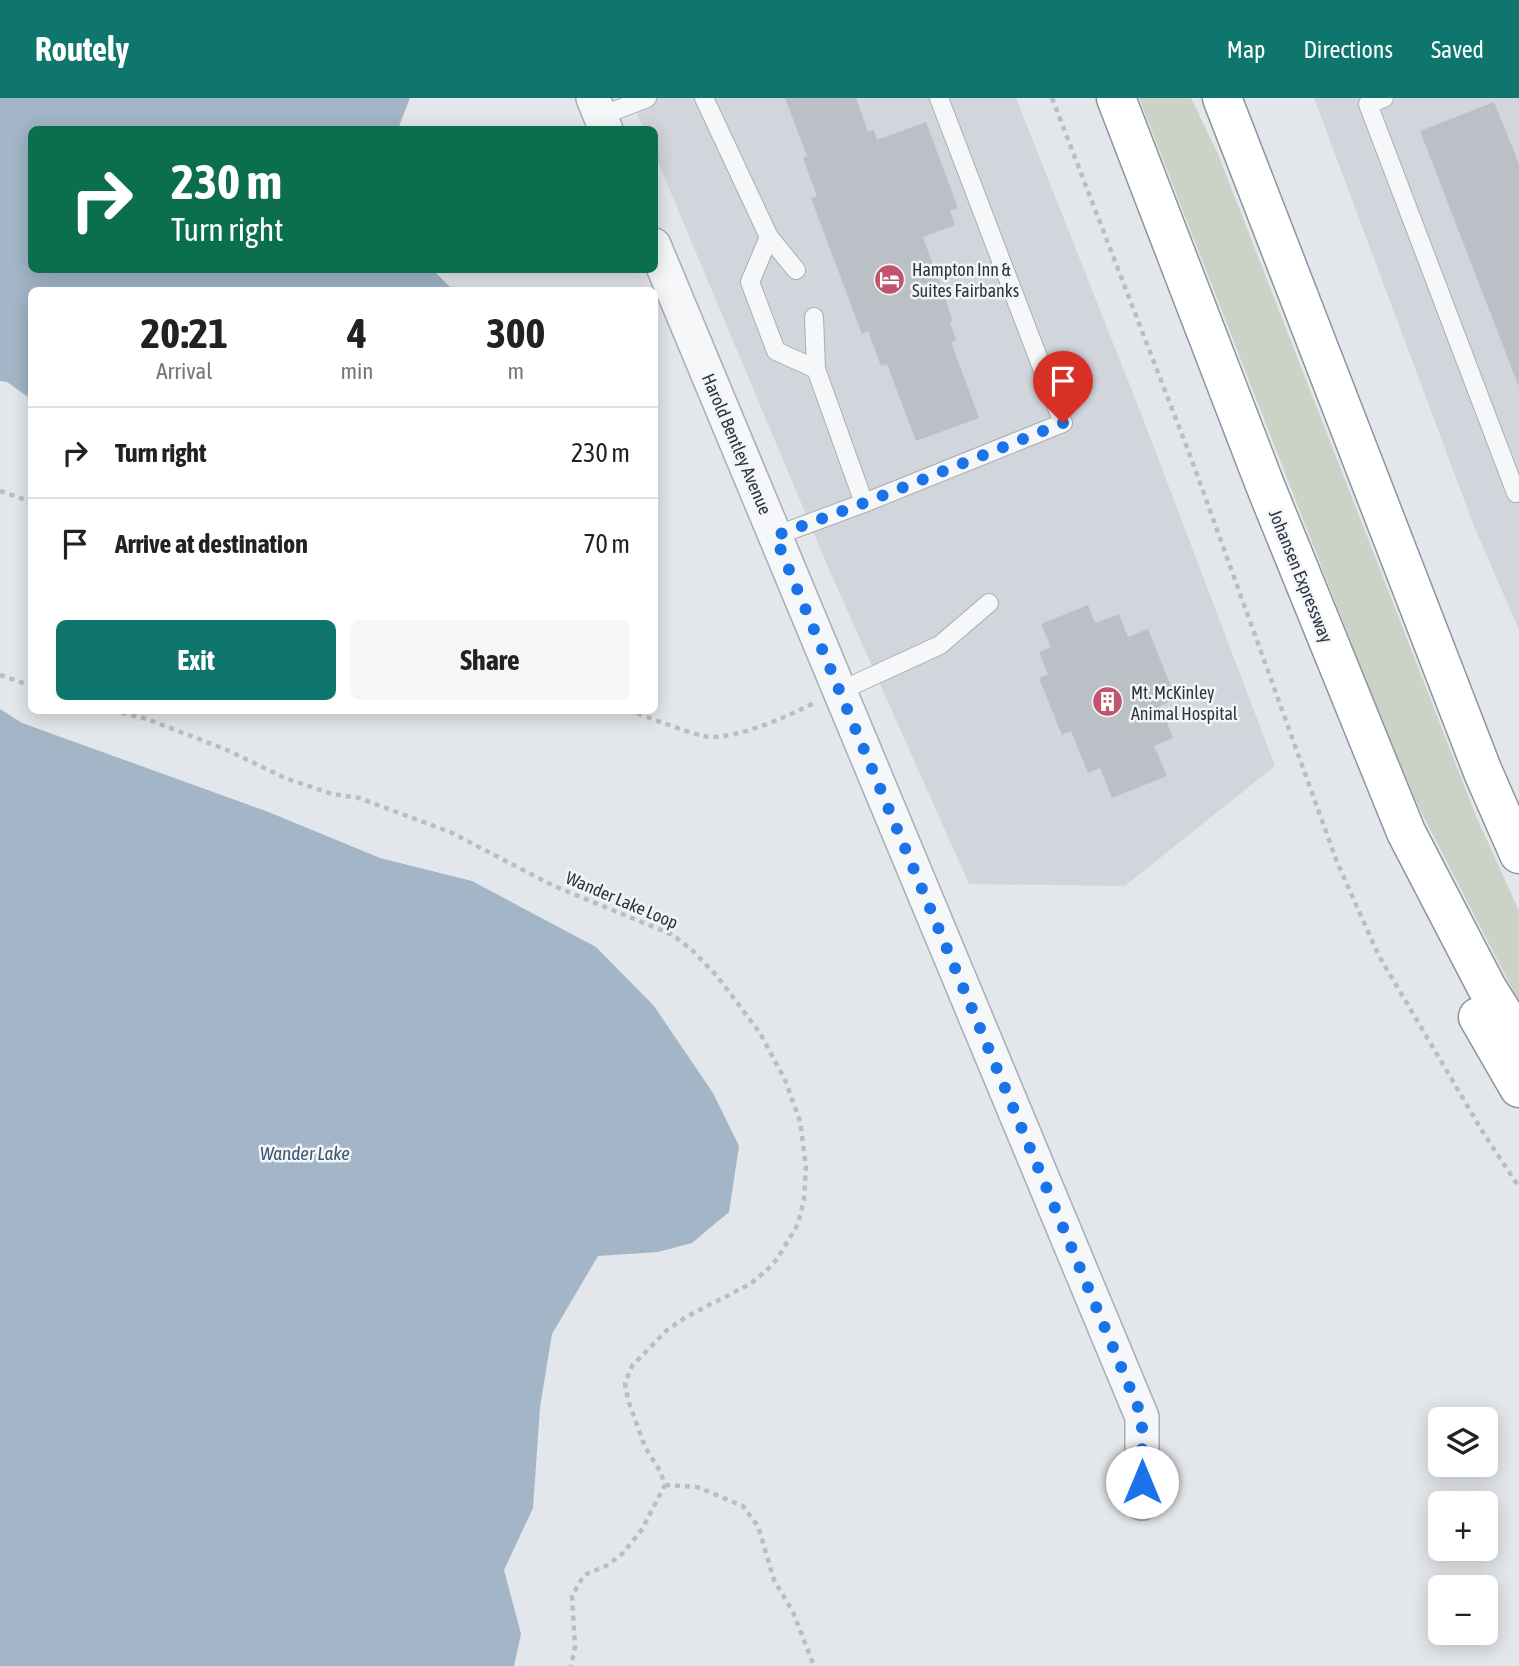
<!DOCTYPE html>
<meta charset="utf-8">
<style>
body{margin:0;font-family:"Asap Condensed",sans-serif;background:#f6f6f6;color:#222;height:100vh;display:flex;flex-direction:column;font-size:26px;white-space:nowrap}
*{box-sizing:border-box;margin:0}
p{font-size:23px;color:#767676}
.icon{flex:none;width:38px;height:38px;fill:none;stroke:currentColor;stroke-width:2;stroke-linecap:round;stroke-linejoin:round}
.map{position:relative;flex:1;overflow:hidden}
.drawer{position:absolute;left:28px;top:189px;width:630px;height:427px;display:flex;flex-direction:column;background:#fff;border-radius:10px;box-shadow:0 4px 18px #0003}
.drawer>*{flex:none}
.guide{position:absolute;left:28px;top:28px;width:630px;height:147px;border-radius:10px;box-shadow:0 4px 18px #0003;background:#0b6e4f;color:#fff;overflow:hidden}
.controls{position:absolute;left:1428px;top:1309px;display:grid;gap:14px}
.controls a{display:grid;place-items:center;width:70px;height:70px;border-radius:10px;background:#fff;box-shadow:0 4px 18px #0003;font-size:35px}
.pin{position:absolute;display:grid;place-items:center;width:60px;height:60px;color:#fff;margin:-72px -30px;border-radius:50% 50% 50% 0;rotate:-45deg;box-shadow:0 0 7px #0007}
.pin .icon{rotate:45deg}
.me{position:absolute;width:77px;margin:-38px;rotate:0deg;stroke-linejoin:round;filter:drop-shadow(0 0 5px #0008)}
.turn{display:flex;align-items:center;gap:24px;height:147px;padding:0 28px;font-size:32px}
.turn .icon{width:91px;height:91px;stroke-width:2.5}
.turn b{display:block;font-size:49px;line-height:60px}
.eta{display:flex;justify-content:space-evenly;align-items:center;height:119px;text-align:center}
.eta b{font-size:42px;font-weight:700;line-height:49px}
.button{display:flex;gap:14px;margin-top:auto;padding:14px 28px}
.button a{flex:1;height:80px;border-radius:10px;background:#0f766e;color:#fff;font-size:28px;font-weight:700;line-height:80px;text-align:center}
.button a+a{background:#f6f6f6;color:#222}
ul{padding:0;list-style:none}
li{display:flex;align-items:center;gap:21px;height:91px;padding:0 28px;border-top:2px solid #e0e0e0}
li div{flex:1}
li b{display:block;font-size:26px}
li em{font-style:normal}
header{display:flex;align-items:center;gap:42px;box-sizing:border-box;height:98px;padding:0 35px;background:#0f766e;color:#fff}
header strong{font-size:33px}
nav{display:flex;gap:38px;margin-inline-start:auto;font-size:24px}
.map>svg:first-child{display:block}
.built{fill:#d2d6dc}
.green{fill:#cad3c5}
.water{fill:#a2b6c7}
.building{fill:#bbc0c6}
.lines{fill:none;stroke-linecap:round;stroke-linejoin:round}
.lane-casing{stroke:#a9adb4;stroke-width:20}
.street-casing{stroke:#a9adb4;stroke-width:36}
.highway-casing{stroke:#8c959f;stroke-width:41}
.path{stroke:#babdc2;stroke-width:4.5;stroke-dasharray:5 5;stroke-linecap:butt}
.lane{stroke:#f6f7f9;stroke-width:18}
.street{stroke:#f6f7f9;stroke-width:33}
.highway{stroke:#fff;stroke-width:38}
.route{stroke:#1a73e8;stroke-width:12;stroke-dasharray:0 21.6}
.labels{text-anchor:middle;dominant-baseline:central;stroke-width:5;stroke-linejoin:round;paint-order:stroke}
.poi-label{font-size:18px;fill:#2d3541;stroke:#f3f5f8;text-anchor:start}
.street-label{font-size:18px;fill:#2d3541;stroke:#f3f5f8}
.water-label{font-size:19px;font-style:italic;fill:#3a5771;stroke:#f3f5f8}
</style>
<header>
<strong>Routely</strong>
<nav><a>Map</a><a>Directions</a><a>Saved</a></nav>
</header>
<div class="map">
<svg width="1519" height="1568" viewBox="0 0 1519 1568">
<rect width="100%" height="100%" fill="#e3e6ea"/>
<g class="built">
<polygon points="630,0 1016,0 1142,318 1275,668 1125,788 969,786 828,469 655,57 654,32 644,31"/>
<polygon points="1314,0 1519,0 1519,532 1474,428"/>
</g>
<polygon class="green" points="1139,0 1191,0 1218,56 1476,718 1519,813 1519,904 1415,702 1368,588"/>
<g class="water">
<polygon points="0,0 410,0 398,31 32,32 32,172 433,172 453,192 32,192 31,301 7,284 0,283"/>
<polygon points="0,611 22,625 266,713 380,760 472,783 596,849 654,908 713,995 739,1048 729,1114 692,1145 658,1154 598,1158 552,1236 540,1309 533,1410 504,1472 521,1536 514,1568 0,1568"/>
</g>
<g class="building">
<polygon points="785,0 856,0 868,34 874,32 877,42 926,24 958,110 950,113 955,127 923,139 953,223 950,224 956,242 951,244 979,320 916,343 887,266 881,268 868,233 862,236 811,100 817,98 803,60 807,58"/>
<polygon points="1494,4 1519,66 1519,289 1420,33"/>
<polygon points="1088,507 1095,525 1119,516 1128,539 1148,531 1176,601 1160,608 1173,640 1154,648 1167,678 1112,700 1100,670 1088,675 1071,633 1062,637 1039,580 1048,576 1039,554 1051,549 1041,526"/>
</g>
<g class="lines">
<defs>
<g id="lane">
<polyline points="704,0 769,139 750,184 776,253 816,271 864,405"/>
<polyline points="1384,0 1368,6 1516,395 1519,394"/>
<polyline points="601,18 647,0"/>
<polyline points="769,139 796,172"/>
<polyline points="814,219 816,271"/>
<polyline points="775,438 864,405 1063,325 939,0"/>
<polyline points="840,593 940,547 989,505"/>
</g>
<g id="street">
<polyline points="593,0 606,32"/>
<polyline points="654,147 1142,1319 1142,1405"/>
</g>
<g id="highway">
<polyline points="1116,0 1265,387 1406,734 1487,890 1519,941"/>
<polyline points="1222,0 1483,674 1519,756"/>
<polyline points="1478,919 1519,990"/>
</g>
</defs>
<use href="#lane" class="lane-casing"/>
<use href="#street" class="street-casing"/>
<use href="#highway" class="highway-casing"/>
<g class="path">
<polyline points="1052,0 1191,360 1337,764 1379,858 1484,1036 1519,1089"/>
<polyline points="0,393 32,404"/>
<polyline points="0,577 32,588"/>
<polyline points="112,612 147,621 227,652 285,680 332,696 359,700 450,734 554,788 673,837 693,853 717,878 760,935 785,982 800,1023 806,1069 804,1101 798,1126 777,1161 766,1173 750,1186 686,1219 667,1232 632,1268 625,1285 628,1302 645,1349 660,1373 665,1387 641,1433 622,1456 606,1468 584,1477 572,1498 575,1549 571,1568"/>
<path d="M628 612C646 618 697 639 711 639 742 639 786 619 814 605"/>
<polyline points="665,1387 697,1389 743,1408 758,1428 774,1482 793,1514 814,1568"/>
</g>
<use href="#lane" class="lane"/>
<use href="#street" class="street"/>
<use href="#highway" class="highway"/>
</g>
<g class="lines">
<polyline class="route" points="1063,325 864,405 775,438 1142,1319 1142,1384"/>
</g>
<defs>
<symbol id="hotel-disc" viewBox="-11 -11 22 22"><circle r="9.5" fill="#c3546d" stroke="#f3f5f8"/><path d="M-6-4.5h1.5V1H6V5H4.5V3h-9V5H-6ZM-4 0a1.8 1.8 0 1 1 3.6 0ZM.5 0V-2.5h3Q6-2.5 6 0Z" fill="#fff"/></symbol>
<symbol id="building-disc" viewBox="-11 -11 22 22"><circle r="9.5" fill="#c3546d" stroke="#f3f5f8"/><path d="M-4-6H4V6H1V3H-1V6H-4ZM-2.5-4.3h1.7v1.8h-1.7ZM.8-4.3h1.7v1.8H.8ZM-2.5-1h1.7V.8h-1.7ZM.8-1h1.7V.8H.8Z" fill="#fff"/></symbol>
</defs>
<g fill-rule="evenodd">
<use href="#hotel-disc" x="872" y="164" width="35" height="35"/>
<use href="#building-disc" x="1090" y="586" width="35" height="35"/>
</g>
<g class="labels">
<g class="poi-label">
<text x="912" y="171">Hampton Inn &amp;<tspan x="912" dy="21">Suites Fairbanks</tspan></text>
<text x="1131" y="594">Mt. McKinley<tspan x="1131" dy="21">Animal Hospital</tspan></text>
</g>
<g class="street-label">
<text transform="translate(737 346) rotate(67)">Harold Bentley Avenue</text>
<text transform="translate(1301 478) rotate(68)">Johansen Expressway</text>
<text transform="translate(622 802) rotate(23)">Wander Lake Loop</text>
</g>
<g class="water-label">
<text x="305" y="1055">Wander Lake</text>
</g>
</g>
</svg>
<div class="controls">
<a><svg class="icon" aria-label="layers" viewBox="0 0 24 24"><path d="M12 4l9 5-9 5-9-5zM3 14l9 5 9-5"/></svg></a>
<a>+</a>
<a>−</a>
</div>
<div class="pin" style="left:1063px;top:325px;background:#d93025"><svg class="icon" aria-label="arrive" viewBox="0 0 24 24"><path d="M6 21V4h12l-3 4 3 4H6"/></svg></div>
<svg class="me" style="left:1142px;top:1384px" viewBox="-20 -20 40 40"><circle r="19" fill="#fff"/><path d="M0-13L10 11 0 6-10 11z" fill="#1a73e8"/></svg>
<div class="guide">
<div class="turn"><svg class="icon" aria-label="right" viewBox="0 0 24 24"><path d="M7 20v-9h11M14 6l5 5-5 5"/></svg><div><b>230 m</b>Turn right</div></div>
</div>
<section class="drawer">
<div class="eta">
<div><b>20:21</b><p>Arrival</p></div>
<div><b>4</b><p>min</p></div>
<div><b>300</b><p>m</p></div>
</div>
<ul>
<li><svg class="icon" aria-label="right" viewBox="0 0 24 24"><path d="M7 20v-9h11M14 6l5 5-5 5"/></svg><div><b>Turn right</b></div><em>230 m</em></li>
<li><svg class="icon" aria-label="arrive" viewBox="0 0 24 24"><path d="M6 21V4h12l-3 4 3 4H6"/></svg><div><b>Arrive at destination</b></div><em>70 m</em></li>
</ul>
<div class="button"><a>Exit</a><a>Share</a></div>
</section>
</div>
